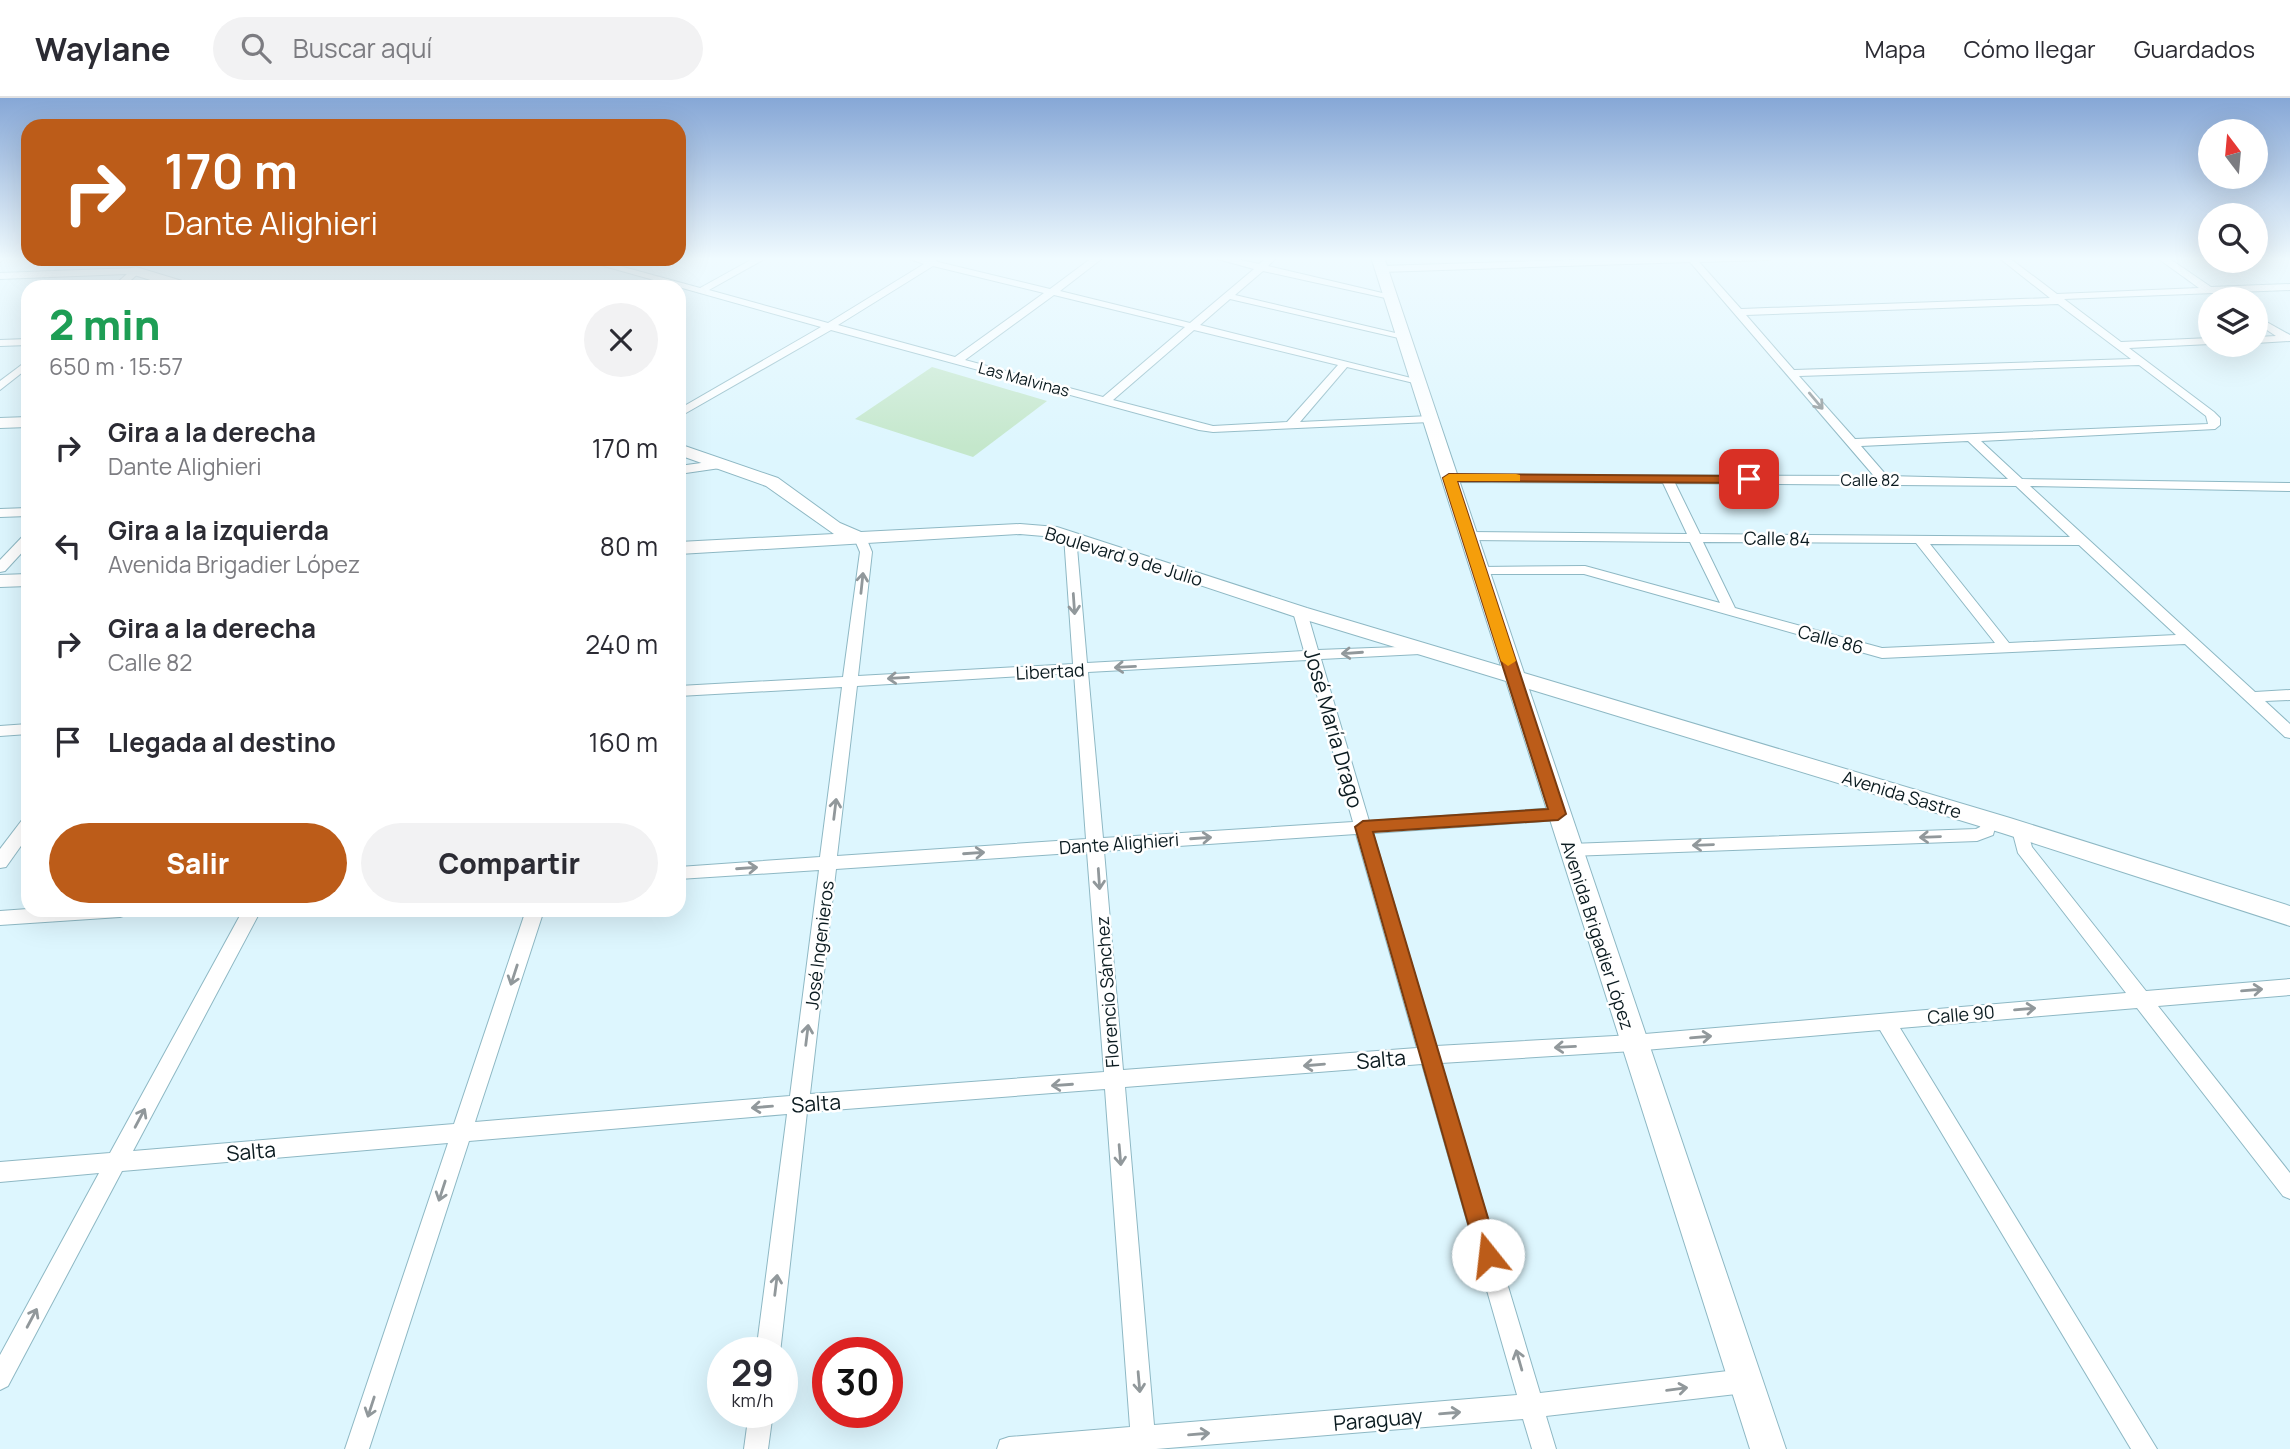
<!DOCTYPE html>
<html lang="es">
<meta charset="utf-8">
<style>
body{margin:0;font-family:Manrope,sans-serif;background:#f2f2f3;color:#2b2b33;height:100vh;display:flex;flex-direction:column;font-size:26px;white-space:nowrap}
*{box-sizing:border-box;margin:0}
p{font-size:23px;color:#7c7c81}
.icon{flex:none;width:38px;height:38px;fill:none;stroke:currentColor;stroke-width:2;stroke-linecap:round;stroke-linejoin:round}
.map{position:relative;flex:1;overflow:hidden}
.drawer{position:absolute;left:21px;top:182px;width:665px;height:637px;display:flex;flex-direction:column;background:#fff;border-radius:21px;box-shadow:0 7px 28px #0002}
.drawer>*{flex:none}
.top-card{position:absolute;left:21px;top:21px;width:665px;height:147px;border-radius:21px;box-shadow:0 7px 28px #0002;background:#bc5c19;color:#fff;overflow:hidden}
.needle{width:46px;rotate:344deg}
.controls{position:absolute;left:2198px;top:21px;display:grid;gap:14px}
.controls a{display:grid;place-items:center;width:70px;height:70px;border-radius:50%;background:#fff;box-shadow:0 7px 28px #0002;font-size:35px}
.speed{position:absolute;left:707px;top:1239px;display:flex;gap:14px;font-size:35px;font-weight:700;text-align:center}
.speed>*{display:grid;place-content:center;width:91px;height:91px;border-radius:50%;background:#fff;box-shadow:0 7px 28px #0002;line-height:1}
.speed small{font-size:18px;font-weight:400}
.speed .limit{border:10px solid #d22;background:#fff;color:#111}
.pin{position:absolute;display:grid;place-items:center;width:60px;height:60px;color:#fff;margin:-30px;border-radius:14px;box-shadow:0 4px 10px #0006}
.me{position:absolute;width:77px;margin:-38px;rotate:344deg;stroke-linejoin:round;filter:drop-shadow(0 0 5px #0008)}
.turn{display:flex;align-items:center;gap:24px;height:147px;padding:0 28px;font-size:32px}
.turn .icon{width:91px;height:91px;stroke-width:2.5}
.turn b{display:block;font-size:49px;line-height:60px}
.round{display:grid;place-items:center;flex:none;width:74px;height:74px;border-radius:37px;background:#f2f2f3}
.head{display:flex;align-items:center;justify-content:space-between;height:119px;padding:0 28px}
h1{font-size:42px;font-weight:800;line-height:52px;color:#1e9e55}
.button{display:flex;gap:14px;margin-top:auto;padding:14px 28px}
.button a{flex:1;height:80px;border-radius:42px;background:#bc5c19;color:#fff;font-size:28px;font-weight:800;line-height:80px;text-align:center}
.button a+a{background:#f2f2f3;color:#2b2b33}
ul{padding:0;list-style:none}
li{display:flex;align-items:center;gap:21px;height:98px;padding:0 28px}
li div{flex:1}
li b{display:block;font-size:26px}
li em{font-style:normal}
header{display:flex;align-items:center;gap:42px;box-sizing:border-box;height:98px;padding:0 35px;background:#fff;border-bottom:2px solid #e1e1e2}
header strong{font-size:33px}
nav{display:flex;gap:38px;margin-inline-start:auto;font-size:24px}
.search{width:490px;height:63px;background:#f2f2f3;display:flex;align-items:center;gap:18px;box-sizing:border-box;padding:0 24px;border-radius:38px;color:#7c7c81;font-size:26px}
.map>svg:first-child{display:block}
.green{fill:#c4e7cb}
.lines{fill:none;stroke-linecap:round;stroke-linejoin:round}
.street-casing{stroke:#8eb8c4;stroke-width:2}
.secondary-casing{stroke:#8eb8c4;stroke-width:2}
.street{fill:#fff;fill-rule:evenodd}
.secondary{fill:#fff;fill-rule:evenodd}
.oneway{stroke:#91989b}
.route{fill:#bc5c19;stroke:#7a3c10;stroke-width:2}
.slow{fill:#f59e0b}
.labels{text-anchor:middle;dominant-baseline:central;stroke-width:5;stroke-linejoin:round;paint-order:stroke}
.far-street-label{font-size:16px;fill:#0b1b20;stroke:#fff}
.street-label{font-size:18px;fill:#0b1b20;stroke:#fff}
.near-street-label{font-size:21px;fill:#0b1b20;stroke:#fff}
</style>
<header>
<strong>Waylane</strong>
<div class="search"><svg class="icon" aria-label="search" viewBox="0 0 24 24"><circle cx="10" cy="10" r="6"/><path d="M15 15l6 6"/></svg>Buscar aquí</div>
<nav><a>Mapa</a><a>Cómo llegar</a><a>Guardados</a></nav>
</header>
<div class="map">
<svg width="2290" height="1351" viewBox="0 0 2290 1351">
<rect width="100%" height="100%" fill="#ddf6fe"/>
<polygon class="green" points="932,269 1047,303 973,359 855,321"/>
<g class="lines">
<defs>
<g id="street">
<polygon points="0,159 7,159 0,164"/>
<path d="M756 159H768L709 192 828 225 924 166 904 159 934 160 938 164 1050 191 1093 159H1104L1060 193 1190 225 1254 171 1210 159H1228L1259 166 1267 159H1277L1268 168 1395 198 1390 201 1263 173 1235 197 1408 238 1403 241 1230 201 1200 227 1423 283 1418 286 1347 269 1300 324 1430 318 1436 321 1430 324 1213 334 1199 332 831 232 679 319V311L821 229 579 161H594L700 190ZM933 168 1044 195 955 259 838 227ZM1054 197 1185 229 1103 299 965 262ZM1194 232 1338 267 1287 324 1213 328 1113 302Z"/>
<path d="M1666 159H1773L1769 162 1699 164 1741 211 2050 200 1998 159H2008L2057 196 2199 190 2156 159H2167L2211 189 2290 186V192L2064 201 2121 244 2210 240V246L2129 250 2214 314 2220 320V327L2215 331 1981 343 2022 381 2290 385V393L2030 388 2255 594 2290 592V602L2265 603 2290 626V640L2285 639 2185 546 1882 560 1584 476H1475V470L1480 469 1585 468 1720 505 1690 444 1468 442 1462 438 1468 434 1687 436 1663 385 1449 384 1445 383V377L1874 378 1690 164 1381 174 1376 171 1381 168ZM2058 206 2131 261 1794 272 1746 217ZM2139 267 2206 318 2208 326 1855 341 1799 278ZM1968 343 2008 381 1887 378 1861 348ZM1675 385 2016 388 2070 439 1700 436ZM1703 444 1916 445 1995 545 1882 550 1735 510ZM1930 446 2079 447 2176 537 2009 545Z"/>
<polygon points="136,170 139,171 139,175 123,189 112,189 127,176 0,181 0,175"/>
<polygon points="2256,218 2290,237 2290,243 2256,245 2256,239 2276,238 2256,225"/>
<polygon points="28,241 28,247 0,248 0,242"/>
<polygon points="28,262 28,270 0,292 0,283"/>
<polygon points="723,362 729,366 727,369 679,376 679,368"/>
<polygon points="28,410 28,418 0,419 0,411"/>
<path d="M1070 434 1076 438 1087 565 1304 553 1293 514 1300 510 1307 514 1318 552 1425 548 1427 551 1420 556 1321 561 1369 723 1558 710 1564 712 1566 716 1564 720 1558 722 1373 735 1436 948 1633 937 2126 895 2018 755 2012 732 2014 728H2026L2032 749 2146 893 2290 881V897L2158 908 2290 1075V1101L2283 1098 2137 910 1900 930 2157 1351H2131L1880 932 1633 953 1441 965 1540 1295 1745 1271 1753 1275 1757 1283 1753 1291 1745 1295 1546 1318 1556 1351H1532L1523 1321 1156 1351H997L1000 1342 1009 1339 1130 1329 1105 991 807 1014 780 1255H756L787 1016 469 1043 369 1351H345L448 1045 122 1073 8 1288 0 1292V1257L99 1075 0 1084V1064L110 1055 243 812H261L133 1053 454 1026 526 812H544L475 1024 790 998 819 772 679 781V769L820 759 842 589 679 598V588L843 579 860 454 854 440 860 436 865 437 872 454 858 578 1073 566 1064 438ZM1307 562 1353 724 1103 740 1088 574ZM1074 575 1086 741 837 758 857 588ZM1356 736 1417 950 1123 972 1104 753ZM1087 754 1104 974 810 996 836 771ZM1422 966 1517 1297 1154 1327 1125 989Z"/>
<polygon points="28,437 28,448 5,473 0,474 0,462 23,438"/>
<polygon points="28,626 28,636 0,638 0,628"/>
<polygon points="1989,717 1995,719 1997,723 1993,737 1977,743 1570,758 1564,756 1562,752 1564,748 1570,746 1976,731 1980,729 1983,719"/>
<polygon points="28,720 28,738 6,769 0,770 0,751 22,722"/>
<polygon points="28,811 28,812 129,812 126,817 120,819 0,827 0,813"/>
<polygon points="749,1314 773,1314 768,1351 744,1351"/>
</g>
<g id="secondary">
<polygon points="1371,159 1384,159 1524,575 2010,720 2290,808 2290,828 2002,735 1529,591 1786,1351 1750,1351 1506,583 1293,518 1055,439 1020,436 679,456 679,444 834,436 766,388 679,357 679,346 778,380 840,425 861,434 1020,426 1057,429 1307,510 1501,568"/>
<polygon points="136,169 192,186 194,189 173,189 131,176 131,170"/>
<polygon points="28,319 28,329 0,330 0,320"/>
<polygon points="28,476 28,488 0,489 0,477"/>
</g>
</defs>
<use href="#street" class="street-casing"/>
<use href="#secondary" class="secondary-casing"/>
<use href="#street" class="street"/>
<use href="#secondary" class="secondary"/>
</g>
<defs><path id="oneway-shaft" d="M-6 0H5M1.5-3L5.5 0L1.5 3" fill="none" stroke-width="1.6" stroke-linecap="round" stroke-linejoin="round" transform="scale(1.75)"/></defs>
<g class="oneway">
<use href="#oneway-shaft" transform="translate(1816 303) rotate(50)"/>
<use href="#oneway-shaft" transform="translate(862 485) rotate(-84)"/>
<use href="#oneway-shaft" transform="translate(1074 506) rotate(86)"/>
<use href="#oneway-shaft" transform="translate(1352 555) rotate(176)"/>
<use href="#oneway-shaft" transform="translate(1125 569) rotate(177)"/>
<use href="#oneway-shaft" transform="translate(898 580) rotate(177)"/>
<use href="#oneway-shaft" transform="translate(835 711) rotate(-83)"/>
<use href="#oneway-shaft" transform="translate(1930 739) rotate(178)"/>
<use href="#oneway-shaft" transform="translate(1201 740) rotate(-4)"/>
<use href="#oneway-shaft" transform="translate(1703 747) rotate(178)"/>
<use href="#oneway-shaft" transform="translate(974 755) rotate(-4)"/>
<use href="#oneway-shaft" transform="translate(747 770) rotate(-4)"/>
<use href="#oneway-shaft" transform="translate(1099 781) rotate(86)"/>
<use href="#oneway-shaft" transform="translate(514 877) rotate(108)"/>
<use href="#oneway-shaft" transform="translate(2252 892) rotate(-5)"/>
<use href="#oneway-shaft" transform="translate(2025 911) rotate(-5)"/>
<use href="#oneway-shaft" transform="translate(807 937) rotate(-83)"/>
<use href="#oneway-shaft" transform="translate(1701 939) rotate(-5)"/>
<use href="#oneway-shaft" transform="translate(1565 949) rotate(177)"/>
<use href="#oneway-shaft" transform="translate(1314 967) rotate(175)"/>
<use href="#oneway-shaft" transform="translate(1062 987) rotate(176)"/>
<use href="#oneway-shaft" transform="translate(762 1009) rotate(175)"/>
<use href="#oneway-shaft" transform="translate(140 1020) rotate(-62)"/>
<use href="#oneway-shaft" transform="translate(1120 1057) rotate(85)"/>
<use href="#oneway-shaft" transform="translate(442 1093) rotate(108)"/>
<use href="#oneway-shaft" transform="translate(776 1187) rotate(-83)"/>
<use href="#oneway-shaft" transform="translate(32 1220) rotate(-62)"/>
<use href="#oneway-shaft" transform="translate(1519 1262) rotate(-106)"/>
<use href="#oneway-shaft" transform="translate(1139 1284) rotate(85)"/>
<use href="#oneway-shaft" transform="translate(1677 1291) rotate(-7)"/>
<use href="#oneway-shaft" transform="translate(371 1309) rotate(108)"/>
<use href="#oneway-shaft" transform="translate(1450 1315) rotate(-5)"/>
<use href="#oneway-shaft" transform="translate(1199 1336) rotate(-5)"/>
</g>
<linearGradient id="sky" x2="0" y2="1"><stop stop-color="#86a7d6"/><stop offset="0.46" stop-color="#f0fbff"/><stop offset="1" stop-color="#f0fbff" stop-opacity="0"/></linearGradient>
<rect width="2290" height="349" fill="url(#sky)"/>
<polygon class="route" points="1449,376 1749,378 1755,381 1749,385 1457,383 1566,716 1558,722 1373,734 1499,1157 1496,1165 1488,1168 1480,1165 1477,1157 1355,729 1363,723 1548,711 1443,380"/>
<polygon class="slow" points="1516,376 1520,377 1520,383 1457,383 1516,563 1508,568 1501,563 1443,380 1449,376"/>
<g class="labels">
<g class="far-street-label">
<text transform="translate(1024 281) rotate(15)">Las Malvinas</text>
<text x="1870" y="382">Calle 82</text>
</g>
<g class="street-label">
<text transform="translate(1777 440) rotate(1)">Calle 84</text>
<text transform="translate(1124 458) rotate(17)">Boulevard 9 de Julio</text>
<text transform="translate(1831 541) rotate(15)">Calle 86</text>
<text transform="translate(1050 573) rotate(-3)">Libertad</text>
<text transform="translate(1902 696) rotate(17)">Avenida Sastre</text>
<text transform="translate(1119 745) rotate(-4)">Dante Alighieri</text>
<text transform="translate(1598 837) rotate(72)">Avenida Brigadier López</text>
<text transform="translate(819 847) rotate(-83)">José Ingenieros</text>
<text transform="translate(1107 894) rotate(-94)">Florencio Sánchez</text>
<text transform="translate(1961 916) rotate(-5)">Calle 90</text>
</g>
<g class="near-street-label">
<text transform="translate(1334 630) rotate(74)">José María Drago</text>
<text transform="translate(1381 961) rotate(-5)">Salta</text>
<text transform="translate(816 1005) rotate(-4)">Salta</text>
<text transform="translate(251 1053) rotate(-5)">Salta</text>
<text transform="translate(1378 1321) rotate(-5)">Paraguay</text>
</g>
</g>
</svg>
<div class="controls">
<a><svg class="needle" viewBox="-14 -14 28 28"><path d="M0-13l5 13h-10z" fill="#e53935"/><path d="M0 13l5-13h-10z" fill="#7c7c81"/></svg></a>
<a><svg class="icon" aria-label="search" viewBox="0 0 24 24"><circle cx="10" cy="10" r="6"/><path d="M15 15l6 6"/></svg></a>
<a><svg class="icon" aria-label="layers" viewBox="0 0 24 24"><path d="M12 4l9 5-9 5-9-5zM3 14l9 5 9-5"/></svg></a>
</div>
<div class="speed"><div>29<small>km/h</small></div><div class="limit">30</div></div>
<div class="pin" style="left:1749px;top:381px;background:#d93025"><svg class="icon" aria-label="arrive" viewBox="0 0 24 24"><path d="M6 21V4h12l-3 4 3 4H6"/></svg></div>
<svg class="me" style="left:1488px;top:1157px" viewBox="-20 -20 40 40"><circle r="19" fill="#fff"/><path d="M0-13L10 11 0 6-10 11z" fill="#bc5c19"/></svg>
<div class="top-card">
<div class="turn"><svg class="icon" aria-label="right" viewBox="0 0 24 24"><path d="M7 20v-9h11M14 6l5 5-5 5"/></svg><div><b>170 m</b>Dante Alighieri</div></div>
</div>
<section class="drawer">
<div class="head"><div><h1>2 min</h1><p>650 m · 15:57</p></div><a class="round"><svg class="icon" aria-label="close" viewBox="0 0 24 24"><path d="M6 6l12 12M18 6L6 18"/></svg></a></div>
<ul>
<li><svg class="icon" aria-label="right" viewBox="0 0 24 24"><path d="M7 20v-9h11M14 6l5 5-5 5"/></svg><div><b>Gira a la derecha</b><p>Dante Alighieri</p></div><em>170 m</em></li>
<li><svg class="icon" aria-label="left" viewBox="0 0 24 24"><path d="M17 20v-9H6M10 6l-5 5 5 5"/></svg><div><b>Gira a la izquierda</b><p>Avenida Brigadier López</p></div><em>80 m</em></li>
<li><svg class="icon" aria-label="right" viewBox="0 0 24 24"><path d="M7 20v-9h11M14 6l5 5-5 5"/></svg><div><b>Gira a la derecha</b><p>Calle 82</p></div><em>240 m</em></li>
<li><svg class="icon" aria-label="arrive" viewBox="0 0 24 24"><path d="M6 21V4h12l-3 4 3 4H6"/></svg><div><b>Llegada al destino</b></div><em>160 m</em></li>
</ul>
<div class="button"><a>Salir</a><a>Compartir</a></div>
</section>
</div>
